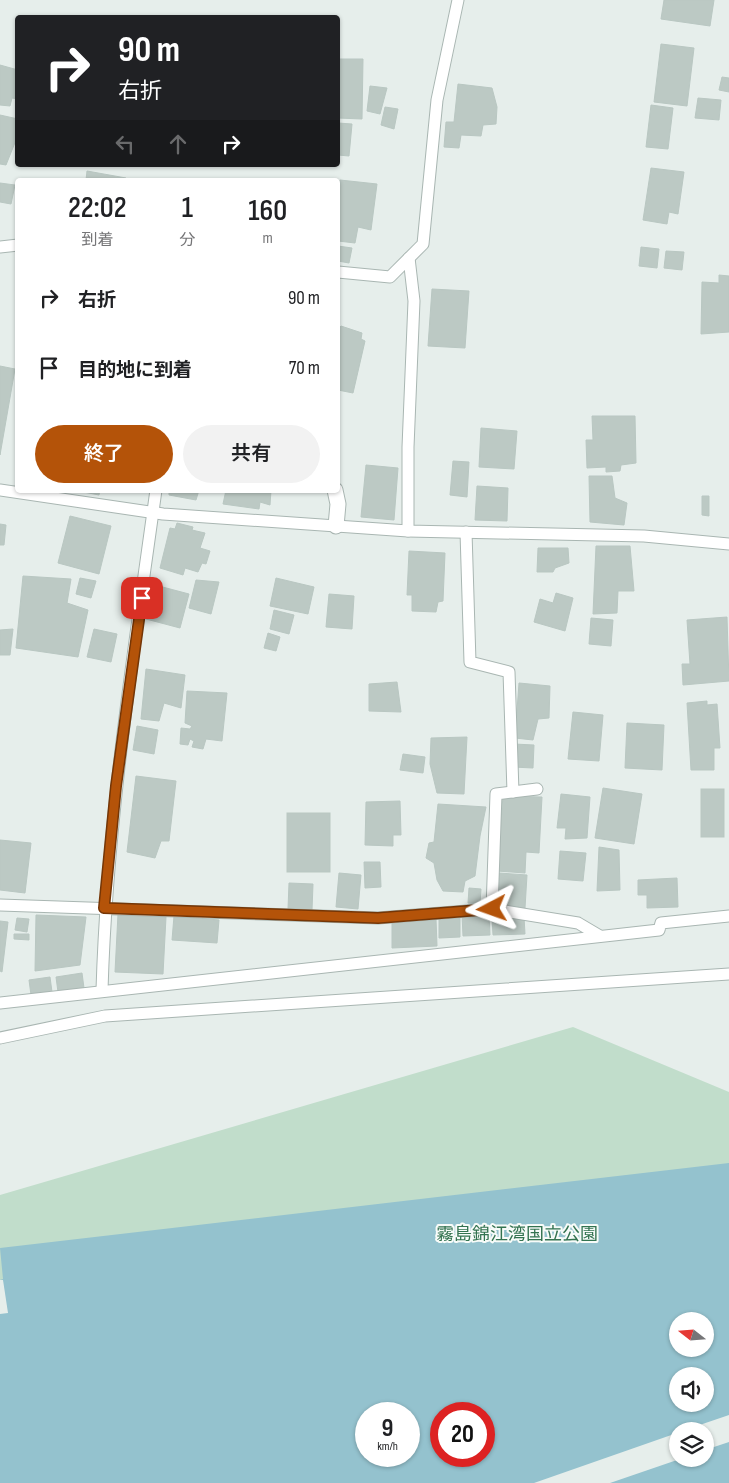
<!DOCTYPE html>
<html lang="ja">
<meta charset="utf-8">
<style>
body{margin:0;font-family:"Sofia Sans Condensed","Noto Sans JP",sans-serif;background:#f2f2f2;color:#202124;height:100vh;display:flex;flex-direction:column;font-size:19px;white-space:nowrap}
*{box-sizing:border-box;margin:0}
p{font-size:16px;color:#757577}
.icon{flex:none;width:28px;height:28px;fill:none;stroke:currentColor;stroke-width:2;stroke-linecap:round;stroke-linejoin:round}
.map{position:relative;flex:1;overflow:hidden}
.sheet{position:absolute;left:15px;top:178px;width:325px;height:315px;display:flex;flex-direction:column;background:#fff;border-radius:5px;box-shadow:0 1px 4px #0004}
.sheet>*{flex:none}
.top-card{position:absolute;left:15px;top:15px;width:325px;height:152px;border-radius:5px;box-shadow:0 1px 4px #0004;background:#202124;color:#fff;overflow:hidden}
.needle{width:32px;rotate:287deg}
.fabs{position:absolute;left:669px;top:1312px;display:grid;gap:10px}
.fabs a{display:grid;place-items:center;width:45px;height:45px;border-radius:50%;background:#fff;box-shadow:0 1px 4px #0004;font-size:25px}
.speed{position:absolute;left:355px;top:1402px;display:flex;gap:10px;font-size:25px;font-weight:700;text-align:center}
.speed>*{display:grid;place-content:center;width:65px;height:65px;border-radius:50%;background:#fff;box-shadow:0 1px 4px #0004;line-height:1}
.speed small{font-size:12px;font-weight:400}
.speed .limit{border:8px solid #d22;background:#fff;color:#111}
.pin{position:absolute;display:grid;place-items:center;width:42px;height:42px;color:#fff;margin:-21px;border-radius:10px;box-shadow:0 2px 8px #0006}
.me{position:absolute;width:55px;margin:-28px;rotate:266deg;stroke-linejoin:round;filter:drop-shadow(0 0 4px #0008)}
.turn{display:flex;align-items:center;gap:18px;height:105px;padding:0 20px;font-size:22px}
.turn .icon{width:65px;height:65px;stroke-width:2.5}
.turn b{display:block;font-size:35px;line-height:42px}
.lanes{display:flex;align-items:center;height:48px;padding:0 20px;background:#0003;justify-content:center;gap:25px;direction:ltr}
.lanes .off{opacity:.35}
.eta{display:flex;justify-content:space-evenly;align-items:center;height:85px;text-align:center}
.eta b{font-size:30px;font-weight:600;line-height:35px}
.button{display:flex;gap:10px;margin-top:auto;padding:10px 20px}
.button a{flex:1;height:58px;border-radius:30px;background:#b45309;color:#fff;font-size:20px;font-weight:600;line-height:58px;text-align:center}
.button a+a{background:#f2f2f2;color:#202124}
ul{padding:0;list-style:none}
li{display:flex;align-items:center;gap:15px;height:70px;padding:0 20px}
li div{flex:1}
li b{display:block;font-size:19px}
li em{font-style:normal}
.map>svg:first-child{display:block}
.green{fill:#c1ddcb;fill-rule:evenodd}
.water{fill:#94c2ce;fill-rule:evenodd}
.pier{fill:#e6eeeb}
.building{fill:#bcc9c4;stroke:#b9c7c2}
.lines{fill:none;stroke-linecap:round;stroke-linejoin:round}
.service-casing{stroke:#a9b6b2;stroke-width:13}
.minor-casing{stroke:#a9b6b2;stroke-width:17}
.service{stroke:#fff;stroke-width:11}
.minor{stroke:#fff;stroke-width:15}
.route-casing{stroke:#753606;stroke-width:12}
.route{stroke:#b45309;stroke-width:9}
.labels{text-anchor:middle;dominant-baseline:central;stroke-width:4;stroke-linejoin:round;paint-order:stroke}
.park-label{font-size:18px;fill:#337350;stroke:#f7fbf9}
</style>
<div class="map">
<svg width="729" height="1483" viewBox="0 0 729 1483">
<rect width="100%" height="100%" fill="#e6eeeb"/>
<path class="green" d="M573 1027 729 1092V1483H0V1195ZM678 1321H705V1349H678ZM678 1376H705V1404H678ZM366 1414H409V1456H366ZM441 1414H484V1456H441ZM678 1431H705V1459H678Z"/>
<path class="water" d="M729 1163V1483H0V1280L3 1279 0 1248ZM678 1321H705V1349H678ZM678 1376H705V1404H678ZM366 1414H409V1456H366ZM441 1414H484V1456H441ZM678 1431H705V1459H678Z"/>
<g class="pier">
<polygon points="0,1280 3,1280 8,1313 0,1314"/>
<polygon points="729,1415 729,1442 705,1450 705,1431 682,1431"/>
<polygon points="677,1433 678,1459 680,1459 610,1483 534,1483"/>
</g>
<g class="building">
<polygon points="664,0 714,0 710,26 661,19"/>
<polygon points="661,44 694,48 687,106 654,102"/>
<polygon points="338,59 363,59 362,119 338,118"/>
<polygon points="0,65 18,70 18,99 12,98 10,106 0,105"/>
<polygon points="722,77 729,78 729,92 719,90"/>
<polygon points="458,84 492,88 497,107 496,124 483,125 481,136 461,135 459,148 444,147 446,122 454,122"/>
<polygon points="370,86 387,88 380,114 367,111"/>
<polygon points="698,98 721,100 719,120 695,118"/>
<polygon points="651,105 673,108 668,149 646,147"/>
<polygon points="385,107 398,109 394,129 381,125"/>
<polygon points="0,115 18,119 18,135 6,165 0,164"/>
<polygon points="338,123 352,124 349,156 338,155"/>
<polygon points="651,168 684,172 678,214 669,212 667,224 643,220"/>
<polygon points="87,171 126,178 126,180 86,180"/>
<polygon points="340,180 377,184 371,230 358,227 355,243 338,241"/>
<polygon points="0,183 15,185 11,204 0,202"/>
<polygon points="338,246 352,248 349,263 338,261"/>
<polygon points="641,247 659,249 657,268 639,266"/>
<polygon points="666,251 684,252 682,270 664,268"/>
<polygon points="719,275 729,276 729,332 701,334 702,282 719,283"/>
<polygon points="432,289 469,291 465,348 428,346"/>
<polygon points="341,326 362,333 361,339 365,341 353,393 338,390 338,330"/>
<polygon points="0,366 15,369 0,455"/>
<polygon points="592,416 635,416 636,463 621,465 620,471 606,472 606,467 587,468 586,440 593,440"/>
<polygon points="481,428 517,431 514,469 479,467"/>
<polygon points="453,461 469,462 467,497 450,495"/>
<polygon points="366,465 398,468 394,520 361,517"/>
<polygon points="589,476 612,476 615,498 627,503 624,525 590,522"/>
<polygon points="477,486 508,488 507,521 475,520"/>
<polygon points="73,490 100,490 99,495"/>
<polygon points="169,490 199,490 196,500 169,495"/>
<polygon points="226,490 271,490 270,505 260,502 259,509 223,504"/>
<polygon points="702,496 709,496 709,516 702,515"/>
<polygon points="70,516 111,526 99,574 58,563"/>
<polygon points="177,523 193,527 192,530 205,533 200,548 210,551 206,564 202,563 198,572 185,568 183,575 160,568 170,528 175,529"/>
<polygon points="0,524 6,525 4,545 0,545"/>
<polygon points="596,546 630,546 634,591 618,591 617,613 593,614"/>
<polygon points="538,548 568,548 569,563 555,568 553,572 537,572"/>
<polygon points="409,551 445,553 443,601 438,602 436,612 412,611 412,595 407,595"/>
<polygon points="23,576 71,579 67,603 88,610 78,657 16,648"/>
<polygon points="80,578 96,581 91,598 76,594"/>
<polygon points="276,578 314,587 308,614 270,606"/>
<polygon points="196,580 219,582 211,614 189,608"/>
<polygon points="155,585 189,594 180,628 146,619"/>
<polygon points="556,593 573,598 565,631 534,622 540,599 553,603"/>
<polygon points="329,594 354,596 352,629 326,627"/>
<polygon points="274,610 294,615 289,634 270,629"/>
<polygon points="727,617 729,681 683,685 682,664 690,664 687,620"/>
<polygon points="591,618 613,620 611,646 589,644"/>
<polygon points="13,629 10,655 0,655 0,630"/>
<polygon points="94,629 117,634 111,662 87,657"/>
<polygon points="268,633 280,637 276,651 264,648"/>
<polygon points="146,669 185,675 181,708 164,703 159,721 141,719"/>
<polygon points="397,682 401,712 369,711 369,684"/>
<polygon points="519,683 550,686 549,718 538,719 533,740 515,738"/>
<polygon points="187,691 227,693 222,741 206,739 203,749 192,747 194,741 190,739 188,745 180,744 181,728 190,729 192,726 185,723"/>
<polygon points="707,701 707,705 717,704 720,748 714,748 714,770 691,770 687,703"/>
<polygon points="573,712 603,715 599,761 568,759"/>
<polygon points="627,723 664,725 662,770 625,768"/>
<polygon points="137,726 158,730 154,754 133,750"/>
<polygon points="467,737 464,794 437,793 430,764 431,738"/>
<polygon points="514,744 534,745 533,768 513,767"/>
<polygon points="403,754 425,757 423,773 400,770"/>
<polygon points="136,776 176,781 169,841 161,841 155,858 127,852"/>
<polygon points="603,788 642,794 634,844 595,838"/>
<rect x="701" y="789" width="23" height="48"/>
<polygon points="561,794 590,797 587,838 565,839 566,828 557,828"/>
<polygon points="503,796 542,797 539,853 526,852 525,873 497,871"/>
<polygon points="400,801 401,835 393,835 393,846 365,845 366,802"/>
<polygon points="438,804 486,807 480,836 475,876 465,881 463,892 443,891 437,880 434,863 426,858 429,843 434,842"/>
<rect x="287" y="813" width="43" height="59"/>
<polygon points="0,840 31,843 25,893 0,890"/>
<polygon points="599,847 619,850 620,890 597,891"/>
<polygon points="560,851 586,853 583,881 558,879"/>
<polygon points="364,862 380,862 381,887 365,888"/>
<polygon points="339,873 361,875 358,909 336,907"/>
<polygon points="499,873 527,875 525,908 497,906"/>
<polygon points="677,878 678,907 647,908 647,895 638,895 638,880"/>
<polygon points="289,883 313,884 312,910 288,909"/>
<polygon points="469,888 481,889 480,904 468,903"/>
<polygon points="118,914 166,917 163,974 115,972"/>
<polygon points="489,914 490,935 463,936 462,915"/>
<polygon points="36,915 86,917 80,965 35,971"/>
<polygon points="174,916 219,920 217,943 172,940"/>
<polygon points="439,916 460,916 460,937 439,938"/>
<polygon points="524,917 525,934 493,935 492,918"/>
<polygon points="17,918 29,919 27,932 15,930"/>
<polygon points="436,919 437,946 392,948 392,921"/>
<polygon points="0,921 8,922 2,972 0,971"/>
<polygon points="14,934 29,934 29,940 14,939"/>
<polygon points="82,973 84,988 58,992 56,977"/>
<polygon points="50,977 52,992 31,995 29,980"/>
</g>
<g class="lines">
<defs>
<g id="service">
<polyline points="0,247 18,245"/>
<polyline points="338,272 390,277 423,244 437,100 458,0"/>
<polyline points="0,490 163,514 408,531 644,536 729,544"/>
<polyline points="408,531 408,447 414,301 409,258"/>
<polyline points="466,532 470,662 509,672 513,792"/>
<polyline points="0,905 378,918 492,909 578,923 600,936"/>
<polyline points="492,909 496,794 537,789"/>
<path d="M102 990C107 822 133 656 156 490"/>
<polyline points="0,1003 659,930 661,923 729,916"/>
<polyline points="0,1038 105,1016 729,974"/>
</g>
<polyline id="minor" points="335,490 338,504 336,526"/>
</defs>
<use href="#service" class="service-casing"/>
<use href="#minor" class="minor-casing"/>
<use href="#service" class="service"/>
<use href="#minor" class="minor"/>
</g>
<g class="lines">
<defs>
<polyline id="route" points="142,598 116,786 104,908 378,918 492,909"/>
</defs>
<use href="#route" class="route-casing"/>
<use href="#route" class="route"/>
</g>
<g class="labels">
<g class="park-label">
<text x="517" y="1234">霧島錦江湾国立公園</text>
</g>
</g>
</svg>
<div class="fabs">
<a><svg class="needle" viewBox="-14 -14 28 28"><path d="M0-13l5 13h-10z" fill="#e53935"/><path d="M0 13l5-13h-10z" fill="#757577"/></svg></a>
<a><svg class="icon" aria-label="sound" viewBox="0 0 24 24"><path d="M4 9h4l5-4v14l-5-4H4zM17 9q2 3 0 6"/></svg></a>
<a><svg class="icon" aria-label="layers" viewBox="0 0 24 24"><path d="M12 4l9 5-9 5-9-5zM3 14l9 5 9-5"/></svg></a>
</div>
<div class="speed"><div>9<small>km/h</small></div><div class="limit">20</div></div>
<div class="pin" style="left:142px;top:598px;background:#d93025"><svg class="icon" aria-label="arrive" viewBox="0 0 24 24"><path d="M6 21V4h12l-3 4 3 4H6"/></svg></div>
<svg class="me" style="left:492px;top:909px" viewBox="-20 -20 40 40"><path d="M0-17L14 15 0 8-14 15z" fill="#b45309" stroke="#fff" stroke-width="4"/></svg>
<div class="top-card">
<div class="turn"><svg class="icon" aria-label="right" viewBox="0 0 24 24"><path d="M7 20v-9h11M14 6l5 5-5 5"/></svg><div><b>90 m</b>右折</div></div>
<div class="lanes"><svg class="icon off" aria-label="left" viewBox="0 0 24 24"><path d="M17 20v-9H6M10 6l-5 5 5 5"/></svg><svg class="icon off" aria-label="ahead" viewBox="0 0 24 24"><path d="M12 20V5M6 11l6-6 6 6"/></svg><svg class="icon" aria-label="right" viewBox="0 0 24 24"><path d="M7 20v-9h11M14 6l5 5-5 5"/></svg></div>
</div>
<section class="sheet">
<div class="eta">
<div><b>22:02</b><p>到着</p></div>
<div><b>1</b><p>分</p></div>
<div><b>160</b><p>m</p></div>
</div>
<ul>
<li><svg class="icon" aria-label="right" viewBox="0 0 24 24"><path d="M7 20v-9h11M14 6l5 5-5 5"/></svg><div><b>右折</b></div><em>90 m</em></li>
<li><svg class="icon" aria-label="arrive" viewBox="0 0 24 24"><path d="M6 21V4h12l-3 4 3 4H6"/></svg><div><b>目的地に到着</b></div><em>70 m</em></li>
</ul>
<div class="button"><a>終了</a><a>共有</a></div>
</section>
</div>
